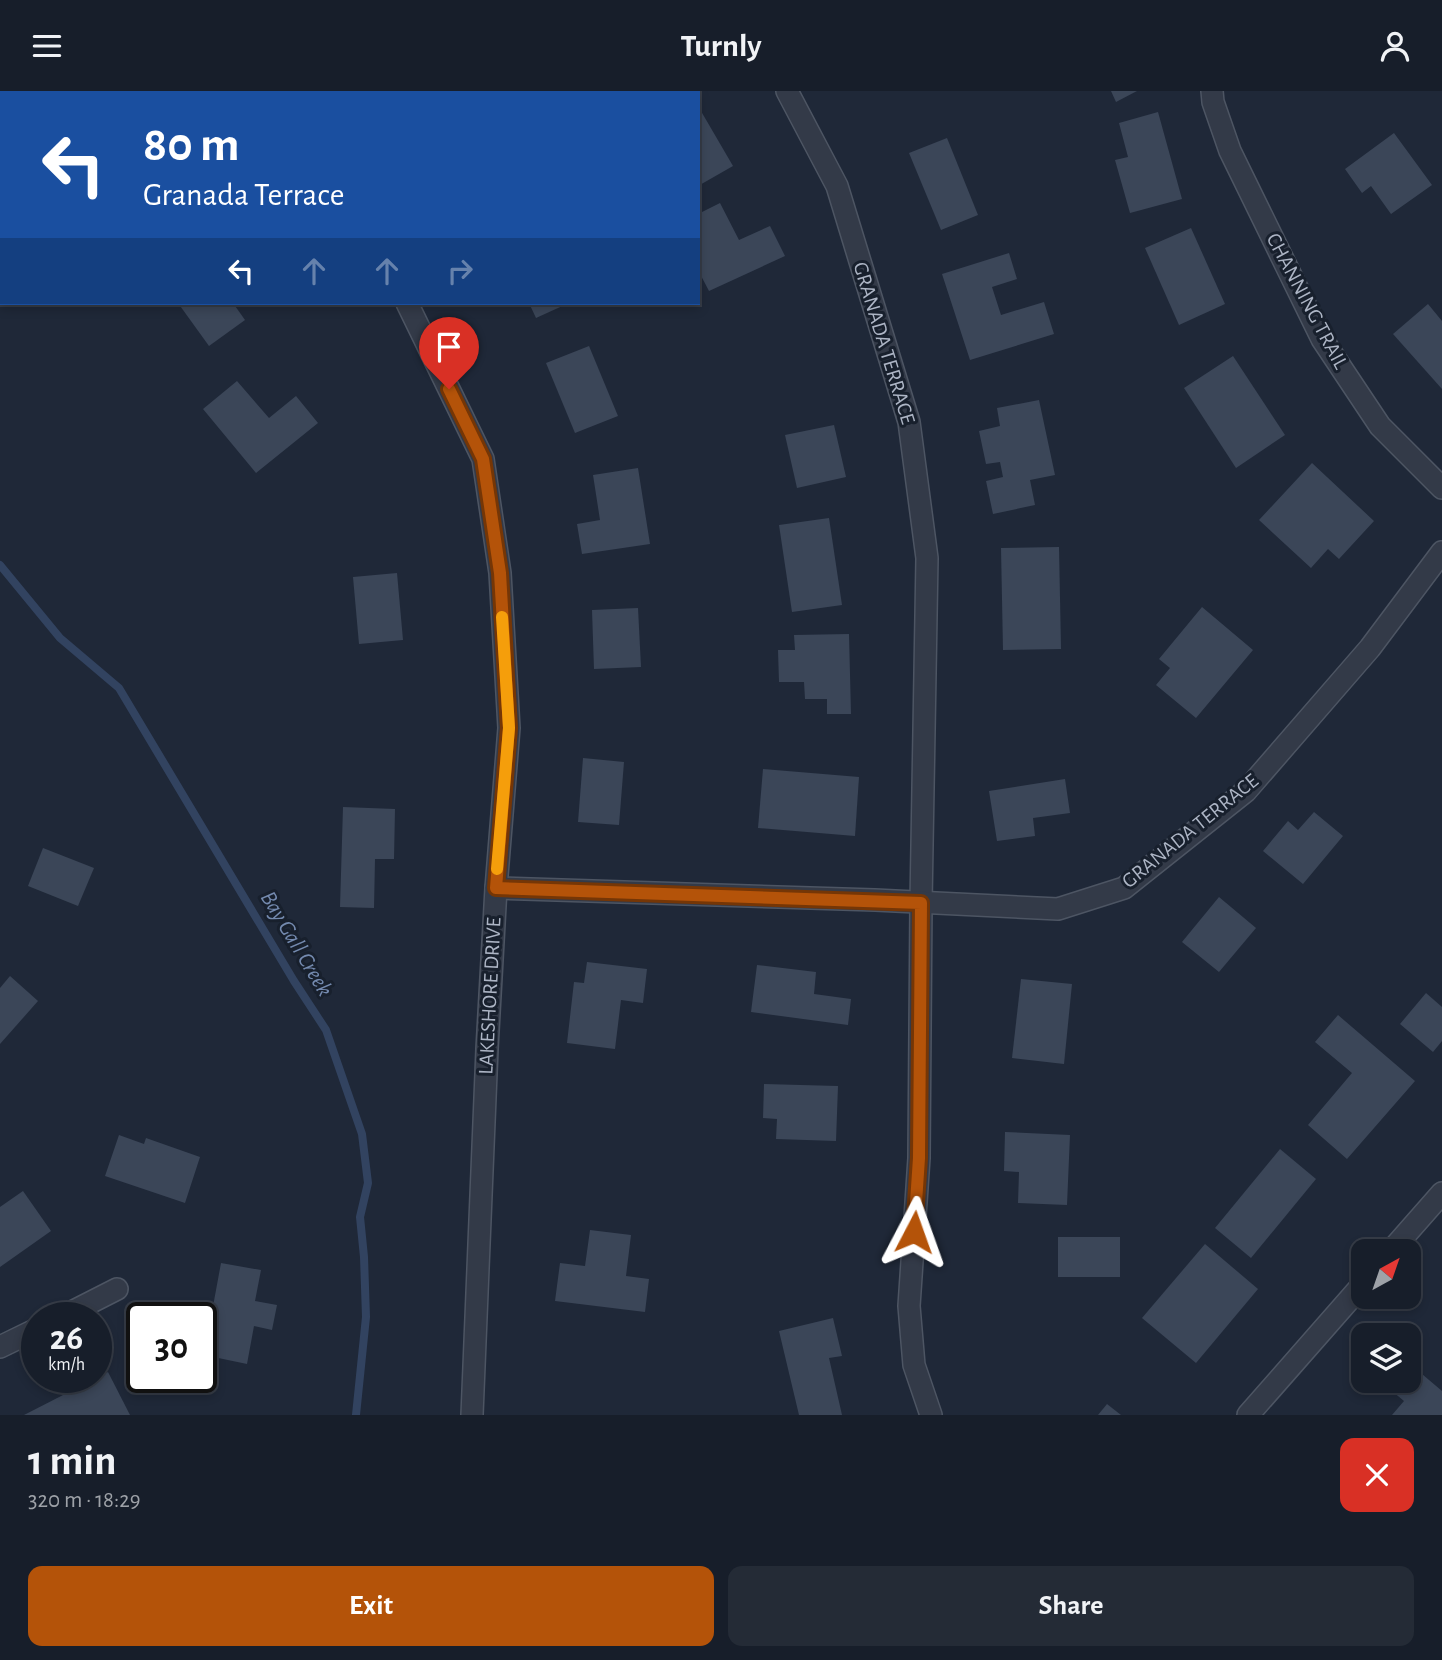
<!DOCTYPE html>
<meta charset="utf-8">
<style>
body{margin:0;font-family:"Alegreya Sans",sans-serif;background:#242b36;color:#f1f3f6;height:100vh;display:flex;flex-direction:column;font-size:26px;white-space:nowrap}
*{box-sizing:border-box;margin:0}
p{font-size:23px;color:#9ea2a8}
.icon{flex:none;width:38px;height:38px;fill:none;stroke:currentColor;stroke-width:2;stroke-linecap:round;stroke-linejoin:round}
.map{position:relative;height:1324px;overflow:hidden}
.panel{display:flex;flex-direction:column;background:#171e2a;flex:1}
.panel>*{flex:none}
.hud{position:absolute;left:0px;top:0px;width:700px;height:214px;box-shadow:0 4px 10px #0003,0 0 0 2px #363c47;background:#1a4fa0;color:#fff;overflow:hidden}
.needle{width:46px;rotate:40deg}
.controls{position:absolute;left:1351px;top:1148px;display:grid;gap:14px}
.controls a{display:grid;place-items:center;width:70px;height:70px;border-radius:14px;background:#171e2a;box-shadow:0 4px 10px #0003,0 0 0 2px #363c47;font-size:35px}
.speed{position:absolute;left:21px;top:1211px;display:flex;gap:14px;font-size:35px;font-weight:700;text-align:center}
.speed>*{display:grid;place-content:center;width:91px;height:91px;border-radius:50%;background:#171e2a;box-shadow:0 4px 10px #0003,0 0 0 2px #363c47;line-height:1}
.speed small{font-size:18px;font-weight:400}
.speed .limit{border:4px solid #111;border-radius:10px;background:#fff;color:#111}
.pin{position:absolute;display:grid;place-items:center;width:60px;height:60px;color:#fff;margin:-72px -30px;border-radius:50% 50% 50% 0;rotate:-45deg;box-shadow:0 0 7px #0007}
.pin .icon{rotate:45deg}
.me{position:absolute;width:77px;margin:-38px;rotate:4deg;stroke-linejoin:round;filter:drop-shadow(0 0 5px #0008)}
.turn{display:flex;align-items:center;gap:24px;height:147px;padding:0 28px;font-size:32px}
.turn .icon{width:91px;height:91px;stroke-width:2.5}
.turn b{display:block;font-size:49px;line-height:60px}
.lanes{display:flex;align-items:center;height:66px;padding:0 28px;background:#0003;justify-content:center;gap:35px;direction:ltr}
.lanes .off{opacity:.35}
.round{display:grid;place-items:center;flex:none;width:74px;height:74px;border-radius:14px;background:#242b36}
.headline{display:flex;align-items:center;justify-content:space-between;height:119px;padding:0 28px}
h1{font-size:42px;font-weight:700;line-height:52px}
.action{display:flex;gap:14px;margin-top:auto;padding:14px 28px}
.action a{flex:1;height:80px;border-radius:14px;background:#b45309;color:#fff;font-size:28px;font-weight:700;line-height:80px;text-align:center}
.action a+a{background:#242b36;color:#f1f3f6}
header{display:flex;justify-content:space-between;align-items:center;height:91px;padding:0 28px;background:#171e2a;font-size:32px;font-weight:700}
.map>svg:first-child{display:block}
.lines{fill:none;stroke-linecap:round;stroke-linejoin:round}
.stream{stroke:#324360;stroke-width:8}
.building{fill:#3b4658}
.minor-casing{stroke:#4d5563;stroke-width:24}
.minor{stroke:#333a48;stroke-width:21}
.route-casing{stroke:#753606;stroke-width:18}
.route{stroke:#b45309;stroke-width:12}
.slow{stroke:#f59e0b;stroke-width:12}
.labels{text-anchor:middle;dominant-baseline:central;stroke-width:6;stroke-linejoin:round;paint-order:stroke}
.street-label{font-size:21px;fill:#adb5c5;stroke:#18202d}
.water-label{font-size:23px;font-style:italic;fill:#748aaf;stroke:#18202d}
</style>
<header><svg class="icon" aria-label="menu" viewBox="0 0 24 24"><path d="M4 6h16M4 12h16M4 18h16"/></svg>Turnly<svg class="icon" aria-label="person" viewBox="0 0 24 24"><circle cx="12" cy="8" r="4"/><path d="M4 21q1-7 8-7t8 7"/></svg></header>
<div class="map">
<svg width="1442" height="1324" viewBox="0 0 1442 1324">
<rect width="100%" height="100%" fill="#1f2838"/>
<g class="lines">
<polyline class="stream" points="0,474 60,547 119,597 294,890 326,939 362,1043 368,1092 360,1126 364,1166 366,1226 356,1324"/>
</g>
<g class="building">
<polygon points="1111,0 1137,0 1116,11"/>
<polygon points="698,15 733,75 698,95"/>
<polygon points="1158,21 1182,108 1130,122 1115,69 1128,66 1119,32"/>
<polygon points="1394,42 1432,94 1391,123 1371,95 1362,102 1345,78"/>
<polygon points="947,47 978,124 941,139 909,62"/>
<polygon points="720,112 739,149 770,135 785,165 709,200 698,179 698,123"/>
<polygon points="1191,137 1225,213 1179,234 1145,157"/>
<polygon points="1009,162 1017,188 992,196 1001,224 1044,211 1054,243 970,269 942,183"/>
<polygon points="178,212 233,212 245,229 209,255"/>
<polygon points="529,212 569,212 536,227"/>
<polygon points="1428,213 1442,230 1442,298 1393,243"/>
<polygon points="589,255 618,325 575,342 546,272"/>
<polygon points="1233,265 1285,344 1236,377 1184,297"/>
<polygon points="237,290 269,327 296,305 318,332 256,382 203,318"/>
<polygon points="1039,309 1055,384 1030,389 1035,414 993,423 986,390 1003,386 1000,371 986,373 979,340 1000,335 997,317"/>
<polygon points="834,334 846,386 797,397 785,344"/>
<polygon points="1312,372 1374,430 1339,468 1328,458 1311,477 1259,429"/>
<polygon points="638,377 650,453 582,463 577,433 600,429 593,384"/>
<polygon points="829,427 842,514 792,521 779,434"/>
<polygon points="1059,456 1061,558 1003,559 1001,457"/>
<polygon points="397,482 403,549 359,553 353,486"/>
<polygon points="1202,516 1253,559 1196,627 1156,594 1170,577 1159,568"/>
<polygon points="638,517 641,576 594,578 592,519"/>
<polygon points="849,543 851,623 827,623 827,608 805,608 804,591 779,591 778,559 795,559 794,544"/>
<polygon points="583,667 624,671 619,734 578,731"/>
<polygon points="763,678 859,686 855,745 758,737"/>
<polygon points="1065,688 1070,722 1033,727 1035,745 997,750 989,700"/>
<polygon points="343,716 395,718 394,768 375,768 374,817 340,816"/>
<polygon points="1314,721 1343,745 1303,793 1263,760 1288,730 1298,739"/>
<polygon points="43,757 94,777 78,815 28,795"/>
<polygon points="1219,806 1256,837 1219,881 1182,851"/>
<polygon points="587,871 647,878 643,912 621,909 615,958 567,952 574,891 584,892"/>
<polygon points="757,874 816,881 814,903 851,908 848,934 751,921"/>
<polygon points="10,885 38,910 0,953 0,897"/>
<polygon points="1021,888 1072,893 1064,973 1012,967"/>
<polygon points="1426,902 1442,916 1442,950 1433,961 1400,933"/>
<polygon points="1338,924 1415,990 1347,1068 1308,1034 1352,982 1315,951"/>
<polygon points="764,993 838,995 836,1050 776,1048 777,1028 763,1027"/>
<polygon points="1005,1041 1070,1044 1067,1114 1018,1112 1019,1081 1004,1080"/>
<polygon points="119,1044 144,1053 146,1047 200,1066 185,1112 105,1085"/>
<polygon points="1280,1058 1316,1088 1251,1167 1215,1137"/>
<polygon points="23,1100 51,1140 0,1176 0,1116"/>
<polygon points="590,1139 631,1144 626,1185 649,1188 645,1221 555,1210 560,1172 585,1175"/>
<rect x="1058" y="1146" width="62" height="40"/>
<polygon points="1205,1153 1258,1198 1196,1272 1142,1227"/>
<polygon points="221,1172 261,1179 255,1210 277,1214 272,1239 254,1235 247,1273 204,1264"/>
<polygon points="833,1227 842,1265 829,1267 842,1324 799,1324 779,1240"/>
<polygon points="1409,1272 1442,1300 1442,1324 1392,1324 1404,1310 1380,1290 1409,1290"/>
<polygon points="108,1281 130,1324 24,1324"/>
<polygon points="1107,1313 1121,1324 1098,1324"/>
</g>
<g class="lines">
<defs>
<g id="minor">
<polyline points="219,0 221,2"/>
<polyline points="787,0 837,95 909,331 927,467 921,812 919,1067 909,1215 914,1274 931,1324"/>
<polyline points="1212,0 1213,11 1230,60 1322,248 1380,335 1442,397"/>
<polyline points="407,212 483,368 500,482 509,637 496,797 487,958 472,1324"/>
<polyline points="496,797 875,809 1058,818 1124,797 1246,700 1370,557 1442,461"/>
<polyline points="1391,1160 1442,1102"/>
<polyline points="60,1227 117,1198"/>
<polyline points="0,1256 37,1238"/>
<polyline points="1248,1324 1363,1193"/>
</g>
</defs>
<use href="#minor" class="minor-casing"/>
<use href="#minor" class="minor"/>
</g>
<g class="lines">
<defs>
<polyline id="route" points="449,298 483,368 500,482 509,637 496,797 921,812 919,1067 914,1141"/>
</defs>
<use href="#route" class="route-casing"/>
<use href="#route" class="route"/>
<polyline class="slow" points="497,778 509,637 502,526"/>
</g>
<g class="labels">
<g class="street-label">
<text transform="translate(1307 210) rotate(62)">CHANNING TRAIL</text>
<text transform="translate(884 252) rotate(73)">GRANADA TERRACE</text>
<text transform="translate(1190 740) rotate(-39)">GRANADA TERRACE</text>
<text transform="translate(490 905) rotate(-87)">LAKESHORE DRIVE</text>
</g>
<g class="water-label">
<text transform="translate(296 853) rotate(59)">Bay Gall Creek</text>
</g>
</g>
</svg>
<div class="controls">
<a><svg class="needle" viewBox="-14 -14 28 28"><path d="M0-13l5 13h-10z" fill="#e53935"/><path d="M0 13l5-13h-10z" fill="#9ea2a8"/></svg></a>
<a><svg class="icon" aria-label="layers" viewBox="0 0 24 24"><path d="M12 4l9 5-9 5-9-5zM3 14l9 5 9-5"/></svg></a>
</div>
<div class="speed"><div>26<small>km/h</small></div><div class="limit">30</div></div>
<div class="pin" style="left:449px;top:298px;background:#d93025"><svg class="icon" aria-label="arrive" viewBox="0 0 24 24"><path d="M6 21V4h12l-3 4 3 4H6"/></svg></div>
<svg class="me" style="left:914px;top:1141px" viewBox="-20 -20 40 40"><path d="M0-17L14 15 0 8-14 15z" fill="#b45309" stroke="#fff" stroke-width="4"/></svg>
<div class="hud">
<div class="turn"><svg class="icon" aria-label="left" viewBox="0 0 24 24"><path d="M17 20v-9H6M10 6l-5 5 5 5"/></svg><div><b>80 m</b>Granada Terrace</div></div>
<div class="lanes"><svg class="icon" aria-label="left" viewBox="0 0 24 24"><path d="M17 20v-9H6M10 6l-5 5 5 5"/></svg><svg class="icon off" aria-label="ahead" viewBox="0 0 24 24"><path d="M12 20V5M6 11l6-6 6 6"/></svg><svg class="icon off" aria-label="ahead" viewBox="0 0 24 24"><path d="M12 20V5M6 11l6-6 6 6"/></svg><svg class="icon off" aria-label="right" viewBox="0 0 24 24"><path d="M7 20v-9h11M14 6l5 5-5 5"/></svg></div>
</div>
</div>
<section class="panel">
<div class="headline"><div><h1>1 min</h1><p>320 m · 18:29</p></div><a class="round" style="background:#d93025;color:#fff"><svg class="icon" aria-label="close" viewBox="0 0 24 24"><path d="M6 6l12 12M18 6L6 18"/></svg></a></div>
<div class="action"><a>Exit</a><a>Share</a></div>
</section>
